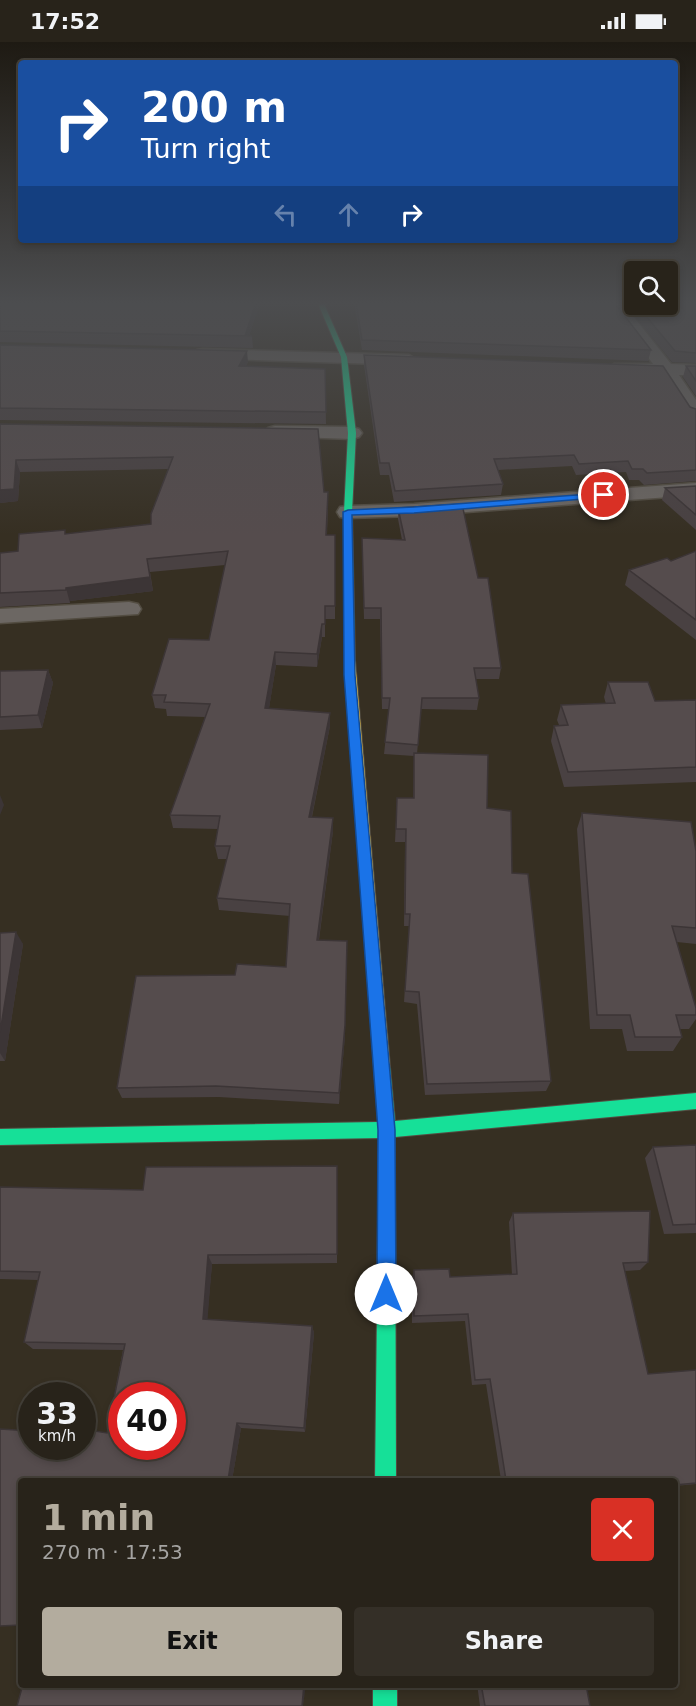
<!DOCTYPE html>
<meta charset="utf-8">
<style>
body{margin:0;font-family:"DejaVu Sans",sans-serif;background:#342f27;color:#f1f3f6;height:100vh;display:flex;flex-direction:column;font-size:22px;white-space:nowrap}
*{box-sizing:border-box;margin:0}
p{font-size:20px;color:#a5a4a2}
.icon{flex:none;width:33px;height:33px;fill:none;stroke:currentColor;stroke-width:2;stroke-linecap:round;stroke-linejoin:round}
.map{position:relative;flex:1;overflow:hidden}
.side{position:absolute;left:18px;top:1436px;width:660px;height:210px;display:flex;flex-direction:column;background:#28231a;border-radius:6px;box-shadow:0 3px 9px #0003,0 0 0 2px #444039}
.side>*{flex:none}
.hud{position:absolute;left:18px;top:18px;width:660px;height:183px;border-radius:6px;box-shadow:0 3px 9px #0003,0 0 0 2px #444039;background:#1a4fa0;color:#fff;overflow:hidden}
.controls{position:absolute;left:624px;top:219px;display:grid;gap:12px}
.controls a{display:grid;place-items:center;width:54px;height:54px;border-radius:6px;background:#28231a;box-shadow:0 3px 9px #0003,0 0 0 2px #444039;font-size:30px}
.speed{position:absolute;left:18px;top:1340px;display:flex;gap:12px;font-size:30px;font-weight:700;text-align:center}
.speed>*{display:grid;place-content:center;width:78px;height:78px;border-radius:50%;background:#28231a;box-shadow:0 3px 9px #0003,0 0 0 2px #444039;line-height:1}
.speed small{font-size:15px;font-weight:400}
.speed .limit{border:9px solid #d22;background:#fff;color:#111}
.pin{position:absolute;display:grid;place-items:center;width:51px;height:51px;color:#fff;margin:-26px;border:3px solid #fff;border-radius:50%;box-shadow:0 2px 6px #0007}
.me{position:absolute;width:66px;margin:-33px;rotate:0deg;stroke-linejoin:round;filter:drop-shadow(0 0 4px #0008)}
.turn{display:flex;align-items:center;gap:21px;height:126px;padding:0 24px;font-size:27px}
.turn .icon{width:78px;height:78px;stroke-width:2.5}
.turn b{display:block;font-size:42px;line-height:51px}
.lanes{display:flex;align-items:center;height:57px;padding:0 24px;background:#0003;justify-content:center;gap:30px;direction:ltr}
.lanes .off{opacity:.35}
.round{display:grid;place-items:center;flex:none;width:63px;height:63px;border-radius:6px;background:#342f27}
.overview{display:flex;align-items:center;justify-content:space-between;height:102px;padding:0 24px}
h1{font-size:36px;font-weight:600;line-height:45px;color:#b3ac9e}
.cta{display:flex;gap:12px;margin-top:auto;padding:12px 24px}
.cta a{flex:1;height:69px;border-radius:6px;background:#b3ac9e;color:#111;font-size:24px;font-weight:600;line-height:69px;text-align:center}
.cta a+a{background:#342f27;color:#f1f3f6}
.status{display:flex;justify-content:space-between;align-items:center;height:42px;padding:0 30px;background:#28231a;direction:ltr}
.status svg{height:16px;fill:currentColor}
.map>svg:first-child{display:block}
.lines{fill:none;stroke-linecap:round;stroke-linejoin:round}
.street-casing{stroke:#534d42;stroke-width:3}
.fast-casing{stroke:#534d42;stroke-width:2}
.slow-casing{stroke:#534d42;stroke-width:2}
.street{fill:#6c6763;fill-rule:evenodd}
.fast{fill:#16e098;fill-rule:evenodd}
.slow{fill:#ffcf43;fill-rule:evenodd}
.wall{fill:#494142}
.shaded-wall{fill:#3c3536}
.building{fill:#554c4d;stroke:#3c3536;stroke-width:1.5;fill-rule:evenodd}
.route{fill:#1a73e8;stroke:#114b97;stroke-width:1.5}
</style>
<div class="status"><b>17:52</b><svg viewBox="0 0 49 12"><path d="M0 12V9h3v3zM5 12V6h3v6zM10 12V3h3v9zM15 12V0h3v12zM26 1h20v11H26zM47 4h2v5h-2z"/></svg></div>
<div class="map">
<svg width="696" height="1664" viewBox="0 0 696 1664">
<rect width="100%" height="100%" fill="#362f22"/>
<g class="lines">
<defs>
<g id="street">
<polygon points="607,260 622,260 671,322 696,323 696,333 679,333 696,358 696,377 689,375 661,332 614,330 611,326 614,322 653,322"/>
<polygon points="203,307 409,313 417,318 409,323 197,316 195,312 197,308"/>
<polygon points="275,384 352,385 359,387 362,391 359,395 352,397 268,394 265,390 268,386"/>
<polygon points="696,441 696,453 414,474 348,476 340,475 337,470 340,465 348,464 414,462"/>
<polygon points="129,560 138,562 141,567 138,572 0,581 0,567"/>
</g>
<g id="fast">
<polygon points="321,260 327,260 325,264 347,315 356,391 352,470 355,618 350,621 345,618 344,470 348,391 341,315 319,264"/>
<polygon points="382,1018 388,1020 390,1025 395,1079 696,1051 696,1067 395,1095 396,1438 375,1438 379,1096 0,1103 0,1087 378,1080 374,1025 376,1020"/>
<rect x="373" y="1642" width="24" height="22"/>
</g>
<polygon id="slow" points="350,615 355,618 390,1025 388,1030 382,1032 376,1030 374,1025 345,618"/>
</defs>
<use href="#street" class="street-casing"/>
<use href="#fast" class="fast-casing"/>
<use href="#slow" class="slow-casing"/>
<use href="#street" class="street"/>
<use href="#fast" class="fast"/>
<use href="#slow" class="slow"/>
</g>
<g class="wall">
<polygon points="0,260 260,260 249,294 252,294 253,306 0,300"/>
<polygon points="354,260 614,260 651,308 648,319 362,308"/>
<polygon points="623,260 634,260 634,262 668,262 696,260 696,321 672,320"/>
<polygon points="0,303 248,320 246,324 325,327 326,382 0,378"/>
<polygon points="364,313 690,365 696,367 696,439 644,443 639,438 629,438 626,430 576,433 572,424 498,428 503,442 501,453 394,460 389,433 380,433 364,323"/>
<polygon points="686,324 696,324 696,354 683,335"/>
<polygon points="0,382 318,387 324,450 328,463 327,493 335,493 335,577 325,577 325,595 322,595 317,625 276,623 269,666 330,671 330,684 312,775 333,776 333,789 319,898 345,994 339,1062 219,1055 122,1056 117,1046 235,933 286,925 290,874 219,868 217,856 227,817 218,817 215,804 218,787 173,786 170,773 205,675 167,674 166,667 155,666 152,653 209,598 225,523 150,530 153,549 70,559 70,561 0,565 0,511 18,509 67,492 151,482 168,427 20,430 18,459 0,461"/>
<polygon points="696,444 696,488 662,458 665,446"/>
<polygon points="398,466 478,536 501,626 499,637 476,637 479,656 477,668 421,667 417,712 487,766 512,831 551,1039 546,1049 425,1053 417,962 404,960 409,884 404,884 405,800 395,800 397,756 413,756 414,714 384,712 389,667 382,667 380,577 364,577 362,507 402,498 398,477"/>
<polygon points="696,509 696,598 625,543 629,528 671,519"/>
<polygon points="48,628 53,641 42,686 0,688 0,629"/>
<polygon points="608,640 655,659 696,658 696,740 564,745 551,699 554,684 559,683 557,678 561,663 606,662 604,655"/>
<polygon points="582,771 696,809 696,902 677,900 696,966 696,977 689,987 680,987 682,995 673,1009 627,1009 622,987 590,987 577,787"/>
<polygon points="0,891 23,902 5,1019 0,1019"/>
<polygon points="696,1103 696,1191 664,1192 645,1116 653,1105"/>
<polygon points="337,1124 337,1221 212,1222 207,1277 312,1284 314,1291 305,1390 241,1386 232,1438 21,1438 88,1392 107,1391 123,1308 33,1307 24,1300 38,1238 0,1237 0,1145 143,1148"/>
<polygon points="513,1171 648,1220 640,1228 625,1229 648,1332 696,1328 696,1442 675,1444 675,1438 501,1438 486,1342 472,1343 465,1279 412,1281 412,1236 414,1228 450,1235 512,1233 509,1180"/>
<polygon points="477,1642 611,1642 587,1648 590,1664 480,1664"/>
</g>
<g class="shaded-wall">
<polygon points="256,260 260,260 249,294 245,294"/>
<polygon points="247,309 248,320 240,335 239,324"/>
<polygon points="16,418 20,430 18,459 0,461 0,448"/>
<polygon points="147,517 153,549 70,559 70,561 66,546"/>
<polygon points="322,582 322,595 317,625 317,612"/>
<polygon points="275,610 276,623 267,679 265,666"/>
<polygon points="48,628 53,641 42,686 38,673"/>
<polygon points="330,671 330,684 309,788 309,775"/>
<polygon points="0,753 4,763 0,773"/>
<polygon points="333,776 333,789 317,911 317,898"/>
<polygon points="16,890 23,902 5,1019 0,1011 0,991"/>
<polygon points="347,899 345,994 339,1062 339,1051"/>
<polygon points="208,1213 212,1222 207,1284 203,1277"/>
<polygon points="312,1284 314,1291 305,1390 304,1386"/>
<polygon points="237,1381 241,1386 232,1438 228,1438"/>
<polygon points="304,1642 306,1642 303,1664 302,1664"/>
</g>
<g class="building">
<polygon points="0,260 256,260 245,294 252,294 0,289"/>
<polygon points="356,260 614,260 651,308 362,298"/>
<polygon points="668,260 696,260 696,311 675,309 636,262 668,262"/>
<polygon points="0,303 247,309 239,324 325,327 326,370 0,366"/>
<polygon points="364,313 663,324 690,365 696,367 696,428 647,431 643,427 632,427 628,419 579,422 574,413 494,417 503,442 395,449 389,421 380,421"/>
<polygon points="686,324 696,324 696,339"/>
<polygon points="0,382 318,387 324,450 328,450 326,493 335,493 335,564 325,564 325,582 322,582 317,612 275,610 265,666 330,671 309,775 333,776 317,898 347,899 345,983 339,1051 216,1044 117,1046 136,934 235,933 237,922 286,925 290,862 217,856 230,804 215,804 220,774 170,773 210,662 164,660 166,653 152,653 169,597 209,598 228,509 147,517 150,535 66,546 66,548 0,551 0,511 18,509 19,492 65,488 65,492 151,482 151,472 173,415 16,418 14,447 0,448"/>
<polygon points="696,444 696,473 665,446"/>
<polygon points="462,462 478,536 488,536 501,626 474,626 479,656 422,656 418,703 385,700 390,656 382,656 381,566 364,566 362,496 405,498 398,466"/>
<polygon points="696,509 696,578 629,528 667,516 671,519"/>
<polygon points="48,628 38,673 0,675 0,629"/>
<polygon points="608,640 648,640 655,659 696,658 696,725 568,730 554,684 568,683 561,663 615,661"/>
<polygon points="414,711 488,713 487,766 511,769 512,831 528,832 551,1039 427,1042 419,950 405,949 410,872 405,872 406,787 396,787 397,756 414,756"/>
<polygon points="582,771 691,780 696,809 696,886 672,884 696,966 696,973 676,973 682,995 635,995 630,973 597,973"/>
<polygon points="16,890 0,991 0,891"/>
<polygon points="696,1103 696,1182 673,1183 653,1105"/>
<path d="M337 1124V1212L208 1213 203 1277 312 1284 304 1386 237 1381 228 1438H21V1583L0 1584V1387L32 1389V1404H82V1392H88L89 1388 107 1391 125 1302 24 1300 40 1230 0 1229V1145L143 1148 146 1125ZM122 1353H172V1404H122Z"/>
<polygon points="650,1169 648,1220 623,1221 648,1332 696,1328 696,1441 675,1443 675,1438 506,1438 490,1337 475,1338 468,1272 414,1274 414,1228 449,1227 450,1235 517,1232 513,1171"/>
<polygon points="23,1642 304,1642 302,1664 17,1664"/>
<polygon points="481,1642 611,1642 611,1644 587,1648 590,1664 485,1664"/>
</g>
<linearGradient id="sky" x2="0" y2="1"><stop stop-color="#1e1a13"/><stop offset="0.53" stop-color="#4c4d4f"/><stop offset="1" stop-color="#4c4d4f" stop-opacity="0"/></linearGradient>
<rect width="696" height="493" fill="url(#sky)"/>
<polygon class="route" points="604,451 609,453 607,455 414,471 352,473 355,633 395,1088 396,1252 393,1258 386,1261 379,1258 377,1252 378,1088 344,633 343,470 348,468 414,465"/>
</svg>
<div class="controls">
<a><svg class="icon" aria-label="search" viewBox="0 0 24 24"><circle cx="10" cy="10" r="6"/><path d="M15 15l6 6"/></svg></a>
</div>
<div class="speed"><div>33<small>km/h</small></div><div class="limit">40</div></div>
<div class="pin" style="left:604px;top:453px;background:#d93025"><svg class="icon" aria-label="arrive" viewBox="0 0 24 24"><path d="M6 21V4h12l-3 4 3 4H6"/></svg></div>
<svg class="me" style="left:386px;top:1252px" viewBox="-20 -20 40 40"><circle r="19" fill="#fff"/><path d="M0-13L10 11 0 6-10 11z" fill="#1a73e8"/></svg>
<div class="hud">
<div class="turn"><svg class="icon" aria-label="right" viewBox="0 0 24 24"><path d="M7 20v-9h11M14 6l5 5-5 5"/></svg><div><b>200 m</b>Turn right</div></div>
<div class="lanes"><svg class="icon off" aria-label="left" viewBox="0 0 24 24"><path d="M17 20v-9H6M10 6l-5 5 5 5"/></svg><svg class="icon off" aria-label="ahead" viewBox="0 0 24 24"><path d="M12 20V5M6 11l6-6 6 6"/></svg><svg class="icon" aria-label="right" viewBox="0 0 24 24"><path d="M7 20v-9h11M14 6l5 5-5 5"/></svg></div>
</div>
<section class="side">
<div class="overview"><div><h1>1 min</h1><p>270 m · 17:53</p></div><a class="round" style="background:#d93025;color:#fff"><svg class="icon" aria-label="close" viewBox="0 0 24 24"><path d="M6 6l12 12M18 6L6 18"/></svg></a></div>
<div class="cta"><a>Exit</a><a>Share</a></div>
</section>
</div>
